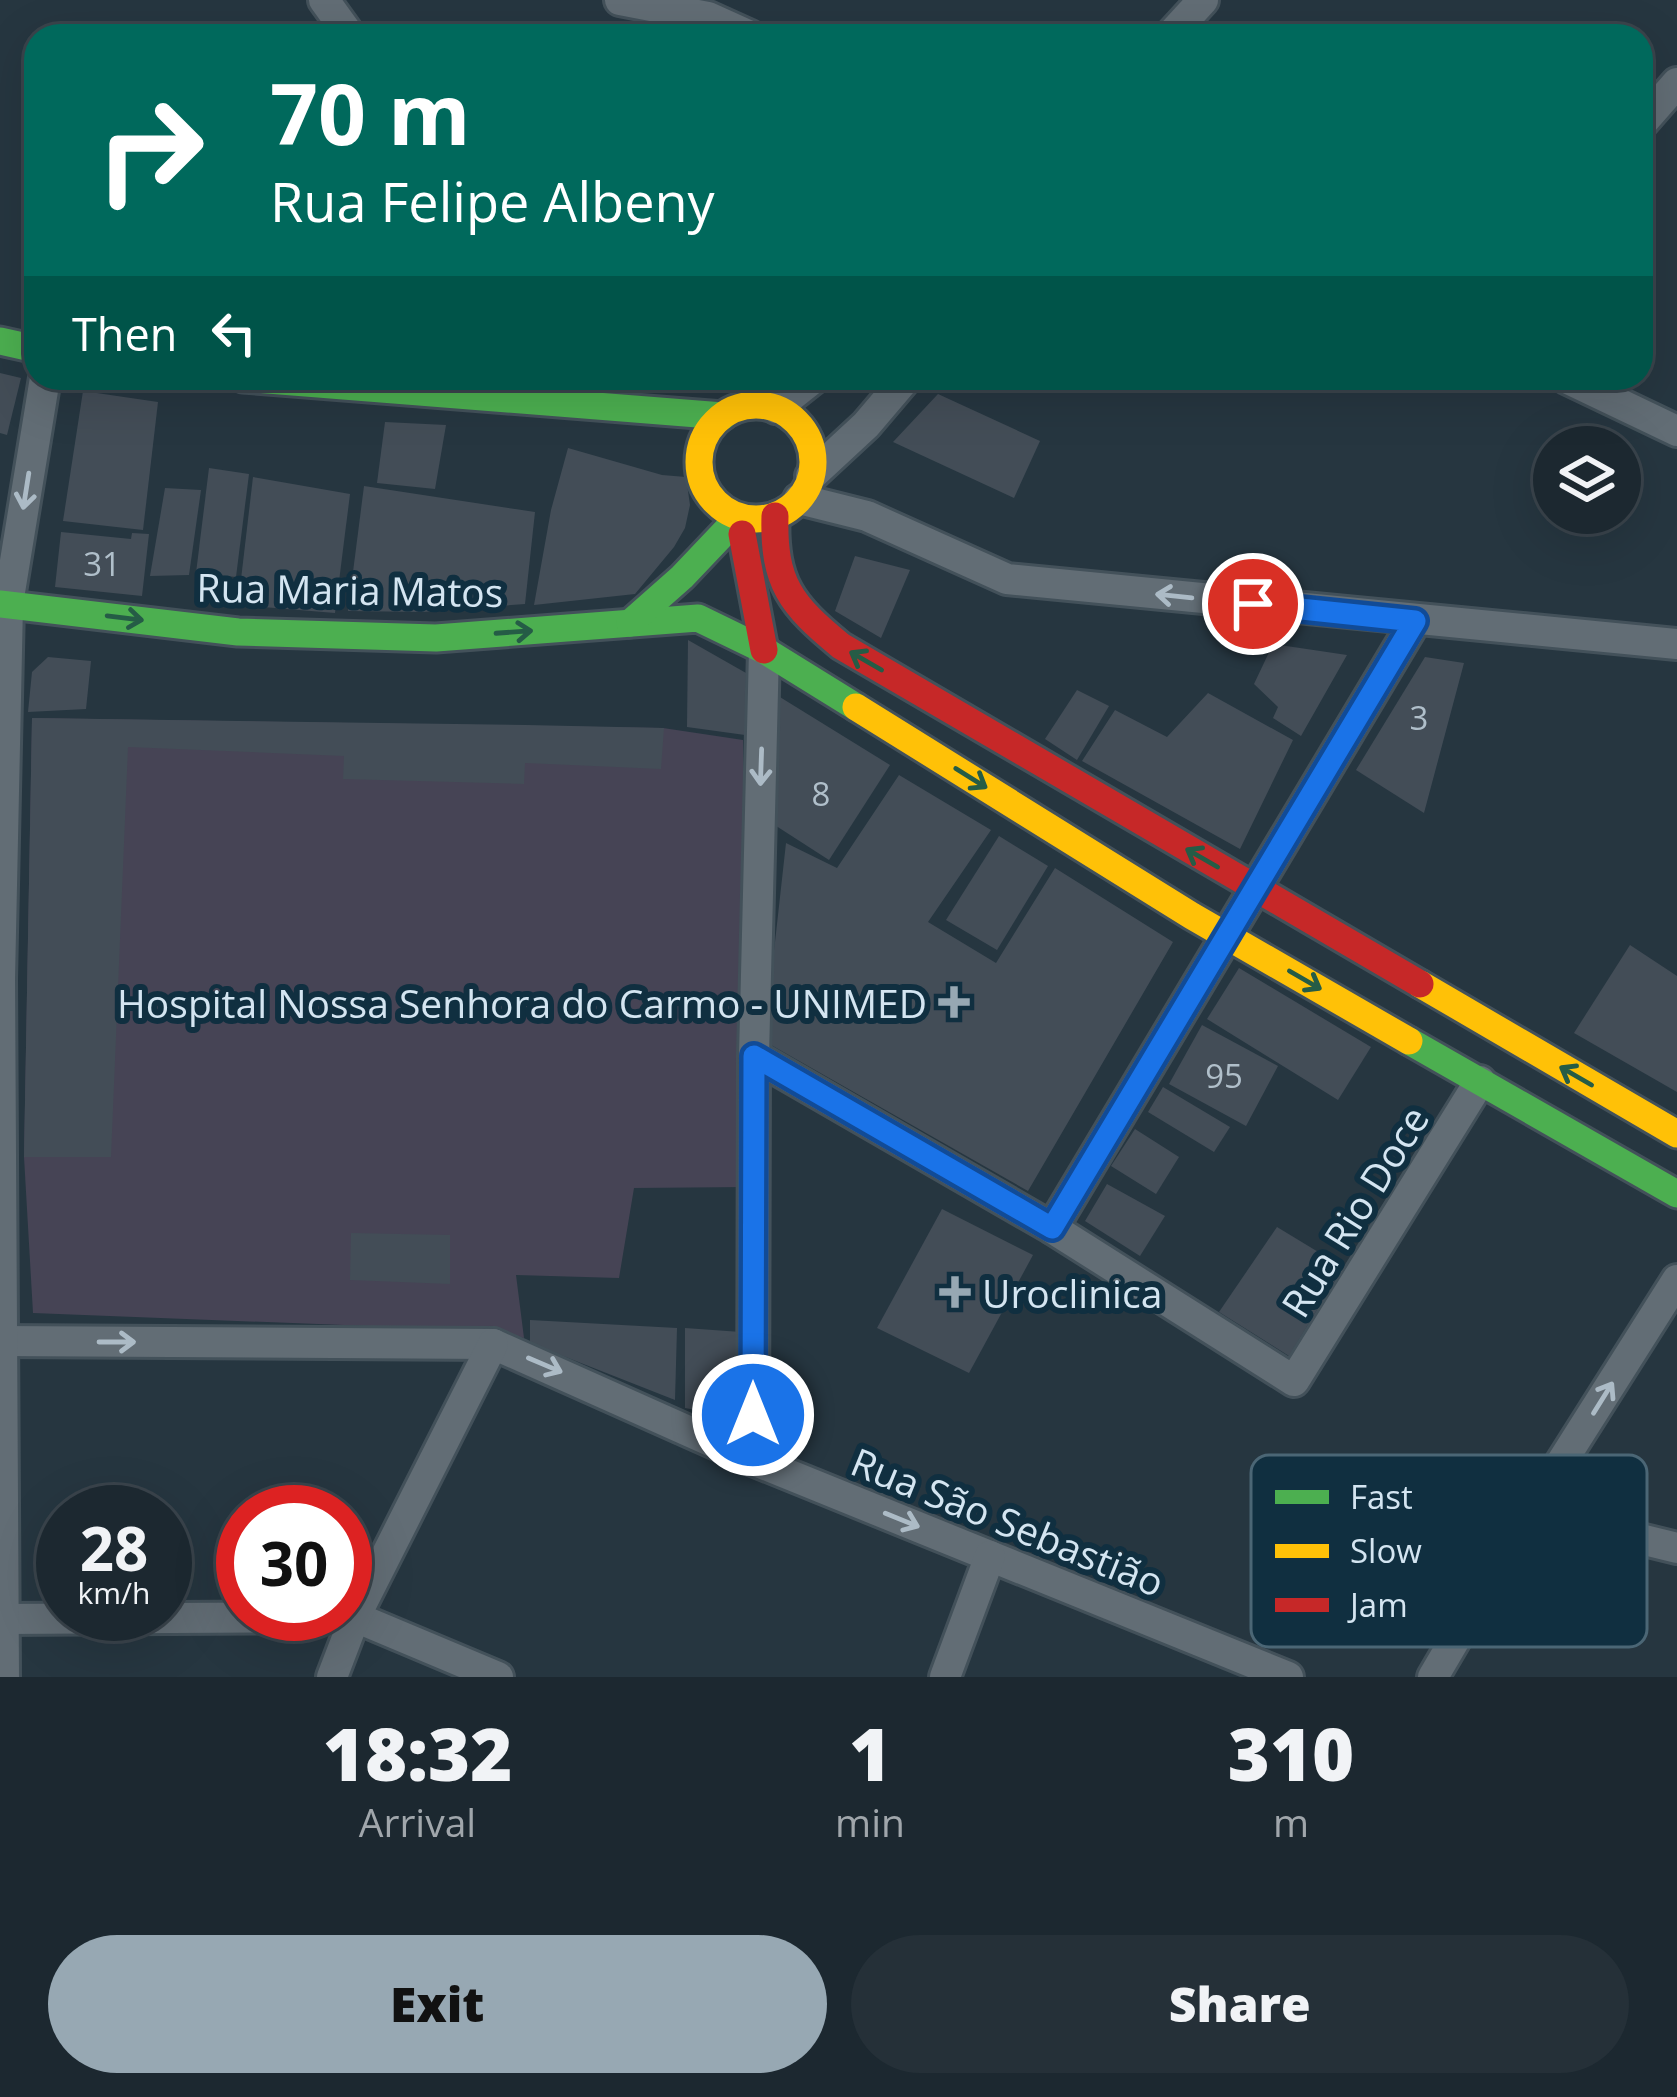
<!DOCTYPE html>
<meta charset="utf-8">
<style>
body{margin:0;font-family:"Open Sans",sans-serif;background:#253038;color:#f1f3f6;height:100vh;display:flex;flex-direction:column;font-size:45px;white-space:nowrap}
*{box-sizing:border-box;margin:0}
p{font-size:39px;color:#a0a6ab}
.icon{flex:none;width:66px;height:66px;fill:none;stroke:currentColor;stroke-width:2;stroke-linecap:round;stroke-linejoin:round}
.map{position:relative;height:1677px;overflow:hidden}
.drawer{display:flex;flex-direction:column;background:#1c2830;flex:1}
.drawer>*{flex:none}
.banner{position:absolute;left:24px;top:24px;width:1629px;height:366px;border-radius:36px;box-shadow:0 12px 48px #0002,0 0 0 3px #3a444c;background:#00695c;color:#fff;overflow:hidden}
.tools{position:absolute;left:1533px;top:426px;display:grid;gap:24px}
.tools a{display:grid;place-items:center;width:108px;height:108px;border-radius:50%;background:#1c2830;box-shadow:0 12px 48px #0002,0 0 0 3px #3a444c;font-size:60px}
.speed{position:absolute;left:36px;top:1485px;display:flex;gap:24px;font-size:60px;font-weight:700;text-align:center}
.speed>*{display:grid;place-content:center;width:156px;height:156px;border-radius:50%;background:#1c2830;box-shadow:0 12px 48px #0002,0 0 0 3px #3a444c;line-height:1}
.speed small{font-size:30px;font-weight:400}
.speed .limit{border:18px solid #d22;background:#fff;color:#111}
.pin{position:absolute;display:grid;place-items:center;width:102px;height:102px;color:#fff;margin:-51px;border:6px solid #fff;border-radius:50%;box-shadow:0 3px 12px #0007}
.me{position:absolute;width:132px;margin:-66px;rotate:0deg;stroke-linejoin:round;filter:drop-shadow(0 0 9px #0008)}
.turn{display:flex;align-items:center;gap:42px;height:252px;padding:0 48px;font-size:54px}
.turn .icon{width:156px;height:156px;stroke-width:2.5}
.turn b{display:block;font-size:84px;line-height:102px}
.then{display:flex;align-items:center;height:114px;padding:0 48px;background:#0003;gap:24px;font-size:45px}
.eta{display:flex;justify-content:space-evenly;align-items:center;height:204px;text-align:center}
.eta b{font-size:72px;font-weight:800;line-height:84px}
.action{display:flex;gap:24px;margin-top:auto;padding:24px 48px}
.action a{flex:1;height:138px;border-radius:72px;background:#97a8b3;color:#111;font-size:48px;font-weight:800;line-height:138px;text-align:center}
.action a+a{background:#253038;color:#f1f3f6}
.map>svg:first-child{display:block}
.green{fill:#464455}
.building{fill:#434d57}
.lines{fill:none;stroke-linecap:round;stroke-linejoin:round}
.street-casing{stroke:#43515a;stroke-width:36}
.fast-casing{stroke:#43515a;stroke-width:33}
.slow-casing{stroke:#43515a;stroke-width:33}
.jam-casing{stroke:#43515a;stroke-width:33}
.street{stroke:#626d75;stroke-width:30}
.fast{stroke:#4caf50;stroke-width:27}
.slow{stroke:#ffc107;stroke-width:27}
.jam{stroke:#c62828;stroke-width:27}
.oneway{stroke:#acbbc6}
.oneway2{stroke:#255c46}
.route-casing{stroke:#114b97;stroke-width:30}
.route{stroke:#1a73e8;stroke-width:21}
.poi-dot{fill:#97a8b3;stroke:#102f40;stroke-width:4.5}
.labels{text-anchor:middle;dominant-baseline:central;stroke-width:12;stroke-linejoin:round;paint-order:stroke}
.number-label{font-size:33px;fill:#b0bfca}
.street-label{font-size:39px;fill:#d4e5f1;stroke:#102f40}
.poi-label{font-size:39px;fill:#d4e5f1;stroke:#102f40;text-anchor:end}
.key{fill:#102f40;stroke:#4b6675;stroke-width:3}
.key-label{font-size:33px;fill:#d4e5f1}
</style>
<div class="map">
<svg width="1677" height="1677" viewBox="0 0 1677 1677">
<rect width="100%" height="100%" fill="#263640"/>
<polygon class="green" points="32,718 663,728 743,740 747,1187 634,1188 619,1278 516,1275 524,1338 497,1331 33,1313 24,1157"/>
<g class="building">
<polygon points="0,373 21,378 7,435 0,433"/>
<polygon points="83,391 158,402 143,530 63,521"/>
<polygon points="938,394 1040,441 1014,498 893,442"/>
<polygon points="385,422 446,425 435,489 377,483"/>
<polygon points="568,448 662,475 686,477 690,505 685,528 674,547 635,594 534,605 551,510"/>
<polygon points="209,468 249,474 236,577 196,573"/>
<polygon points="253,477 350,494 335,613 238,605"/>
<polygon points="364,486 535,512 525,604 423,612 348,611"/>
<polygon points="165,488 201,490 189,575 150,576"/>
<polygon points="61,532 131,539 132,533 149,534 142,596 55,587"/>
<polygon points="855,556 910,570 881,638 835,611"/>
<polygon points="688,640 746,673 745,735 687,727"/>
<polygon points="1273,644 1347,655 1301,736 1273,718 1278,707 1254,684"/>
<polygon points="48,657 91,661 86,709 28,712 32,672"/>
<polygon points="1425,657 1464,663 1424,813 1356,770"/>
<polygon points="1077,690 1109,706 1077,760 1045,739"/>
<polygon points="1208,693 1293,740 1240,849 1082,761 1115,710 1167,737"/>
<polygon points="775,694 890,765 829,860 770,822"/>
<polygon points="32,718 526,725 664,728 661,769 525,763 524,784 343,779 344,756 128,747 111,1157 24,1157"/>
<polygon points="899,775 991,830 928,922 996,963 1055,868 1173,942 1028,1191 764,1041 786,843 837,868"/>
<polygon points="999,836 1048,866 997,950 946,920"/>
<polygon points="1630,945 1677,976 1677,1092 1574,1033"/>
<polygon points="1239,968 1371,1047 1338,1100 1207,1019"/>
<polygon points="1202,1025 1278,1066 1246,1126 1169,1084"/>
<polygon points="1163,1087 1230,1127 1214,1152 1148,1112"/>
<polygon points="1135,1129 1179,1157 1156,1194 1111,1166"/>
<polygon points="1107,1184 1165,1216 1140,1256 1085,1221"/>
<polygon points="942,1209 1033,1255 969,1373 877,1328"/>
<polygon points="1277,1227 1343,1267 1289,1356 1219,1312"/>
<polygon points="351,1233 450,1235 450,1284 350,1280"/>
<polygon points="530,1320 677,1328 675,1400 530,1343"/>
<polygon points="685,1328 741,1332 739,1418 685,1408"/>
</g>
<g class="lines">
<defs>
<g id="street">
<polyline points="324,0 350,36"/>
<polyline points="620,0 708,17 750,36"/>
<polyline points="1170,36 1203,0"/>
<polyline points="1641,124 1677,83"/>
<polyline points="1566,378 1677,431"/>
<polyline points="776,408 814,378"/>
<polyline points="811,476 866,425 906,378"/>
<polyline points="799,499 867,516 1007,579 1677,644"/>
<polyline points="754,1056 1052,1228 1294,1381 1480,1081"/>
<polyline points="1052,1228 1415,621"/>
<polyline points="0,1341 493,1344 753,1460 1288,1677"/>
<polyline points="753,1460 754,1056 764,650"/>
<polyline points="1530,1512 1677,1548"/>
<polyline points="3,1619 355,1617 498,1677"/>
<polyline points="4,1677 0,979 8,604 45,378"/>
<polyline points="332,1677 355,1617 493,1344"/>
<polyline points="945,1677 990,1556"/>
<polyline points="1433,1677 1530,1512 1677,1280"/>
</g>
<g id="fast">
<polyline points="0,341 36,349"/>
<polyline points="243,378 723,416"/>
<polyline points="0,604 238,632 436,638 698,618 764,650 856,707"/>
<polyline points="630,623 682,577 738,518"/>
<polyline points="1409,1041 1677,1194"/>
</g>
<g id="slow">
<circle cx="756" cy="462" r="57"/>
<polyline points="856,707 1192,916 1409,1041"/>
<polyline points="1420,984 1677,1134"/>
</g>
<g id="jam">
<path d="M775 516C773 583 791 605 841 646L1420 984"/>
<polyline points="742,534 764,650"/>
</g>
</defs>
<use href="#street" class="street-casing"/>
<use href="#fast" class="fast-casing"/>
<use href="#slow" class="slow-casing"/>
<use href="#jam" class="jam-casing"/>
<use href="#street" class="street"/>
<use href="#fast" class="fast"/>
<use href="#slow" class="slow"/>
<use href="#jam" class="jam"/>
</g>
<defs><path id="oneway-shaft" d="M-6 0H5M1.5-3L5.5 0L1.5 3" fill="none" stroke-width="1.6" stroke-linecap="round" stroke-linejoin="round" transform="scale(3)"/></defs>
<g class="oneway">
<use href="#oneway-shaft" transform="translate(26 491) rotate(99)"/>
<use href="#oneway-shaft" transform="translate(1174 596) rotate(-174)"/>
<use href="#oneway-shaft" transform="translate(761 767) rotate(92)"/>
<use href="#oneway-shaft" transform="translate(117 1342)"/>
<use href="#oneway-shaft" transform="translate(545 1365) rotate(23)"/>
<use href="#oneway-shaft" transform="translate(1603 1398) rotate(-58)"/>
<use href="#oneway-shaft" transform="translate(902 1520) rotate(22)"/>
</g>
<g class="oneway2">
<use href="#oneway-shaft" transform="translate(125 618) rotate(7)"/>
<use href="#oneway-shaft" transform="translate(514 632) rotate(-4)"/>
<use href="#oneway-shaft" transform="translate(866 661) rotate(-150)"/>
<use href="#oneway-shaft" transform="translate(971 778) rotate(32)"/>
<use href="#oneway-shaft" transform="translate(1202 858) rotate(-150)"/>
<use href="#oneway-shaft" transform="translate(1305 980) rotate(30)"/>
<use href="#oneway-shaft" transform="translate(1576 1076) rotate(-150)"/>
</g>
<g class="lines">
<defs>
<polyline id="route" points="753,1415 754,1056 1052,1228 1415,621 1253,604"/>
</defs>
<use href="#route" class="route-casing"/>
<use href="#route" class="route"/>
</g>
<g class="poi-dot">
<path d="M948 984h12v12h12v12h-12v12h-12v-12h-12v-12h12z"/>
<path d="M949 1274h12v12h12v12h-12v12h-12v-12h-12v-12h12z"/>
</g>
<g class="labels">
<g class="number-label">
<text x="102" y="563">31</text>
<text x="1419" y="717">3</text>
<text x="821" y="793">8</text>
<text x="1224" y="1075">95</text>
</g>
<g class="street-label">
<text transform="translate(350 589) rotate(1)">Rua Maria Matos</text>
<text transform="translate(1354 1211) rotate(-58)">Rua Rio Doce</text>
<text transform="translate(1008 1521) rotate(22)">Rua São Sebastião</text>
</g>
<g class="poi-label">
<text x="927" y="1002">Hospital Nossa Senhora do Carmo - UNIMED</text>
<text x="982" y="1292" text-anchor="start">Uroclinica</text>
</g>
</g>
<rect x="1251" y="1455" width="396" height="192" rx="18" class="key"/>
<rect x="1275" y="1490" width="54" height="14" fill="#4caf50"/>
<rect x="1275" y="1544" width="54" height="14" fill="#ffc107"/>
<rect x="1275" y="1598" width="54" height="14" fill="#c62828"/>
<g class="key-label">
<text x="1350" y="1509">Fast</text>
<text x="1350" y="1563">Slow</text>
<text x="1350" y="1617">Jam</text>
</g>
</svg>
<div class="tools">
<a><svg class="icon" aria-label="layers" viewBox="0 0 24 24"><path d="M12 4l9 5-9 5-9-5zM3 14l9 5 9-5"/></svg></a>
</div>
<div class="speed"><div>28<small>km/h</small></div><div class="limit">30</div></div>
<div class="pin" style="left:1253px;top:604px;background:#d93025"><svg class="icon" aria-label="arrive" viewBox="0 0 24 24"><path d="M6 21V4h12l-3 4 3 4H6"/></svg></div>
<svg class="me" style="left:753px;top:1415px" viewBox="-20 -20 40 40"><circle r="17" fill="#1a73e8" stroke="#fff" stroke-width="3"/><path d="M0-11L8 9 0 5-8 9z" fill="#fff"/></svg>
<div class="banner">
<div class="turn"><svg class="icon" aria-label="right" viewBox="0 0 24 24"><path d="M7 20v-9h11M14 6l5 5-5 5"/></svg><div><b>70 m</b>Rua Felipe Albeny</div></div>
<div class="then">Then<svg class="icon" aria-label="left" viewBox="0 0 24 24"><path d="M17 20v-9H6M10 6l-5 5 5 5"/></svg></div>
</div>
</div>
<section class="drawer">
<div class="eta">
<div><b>18:32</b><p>Arrival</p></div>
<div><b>1</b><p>min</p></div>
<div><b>310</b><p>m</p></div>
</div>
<div class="action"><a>Exit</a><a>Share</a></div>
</section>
